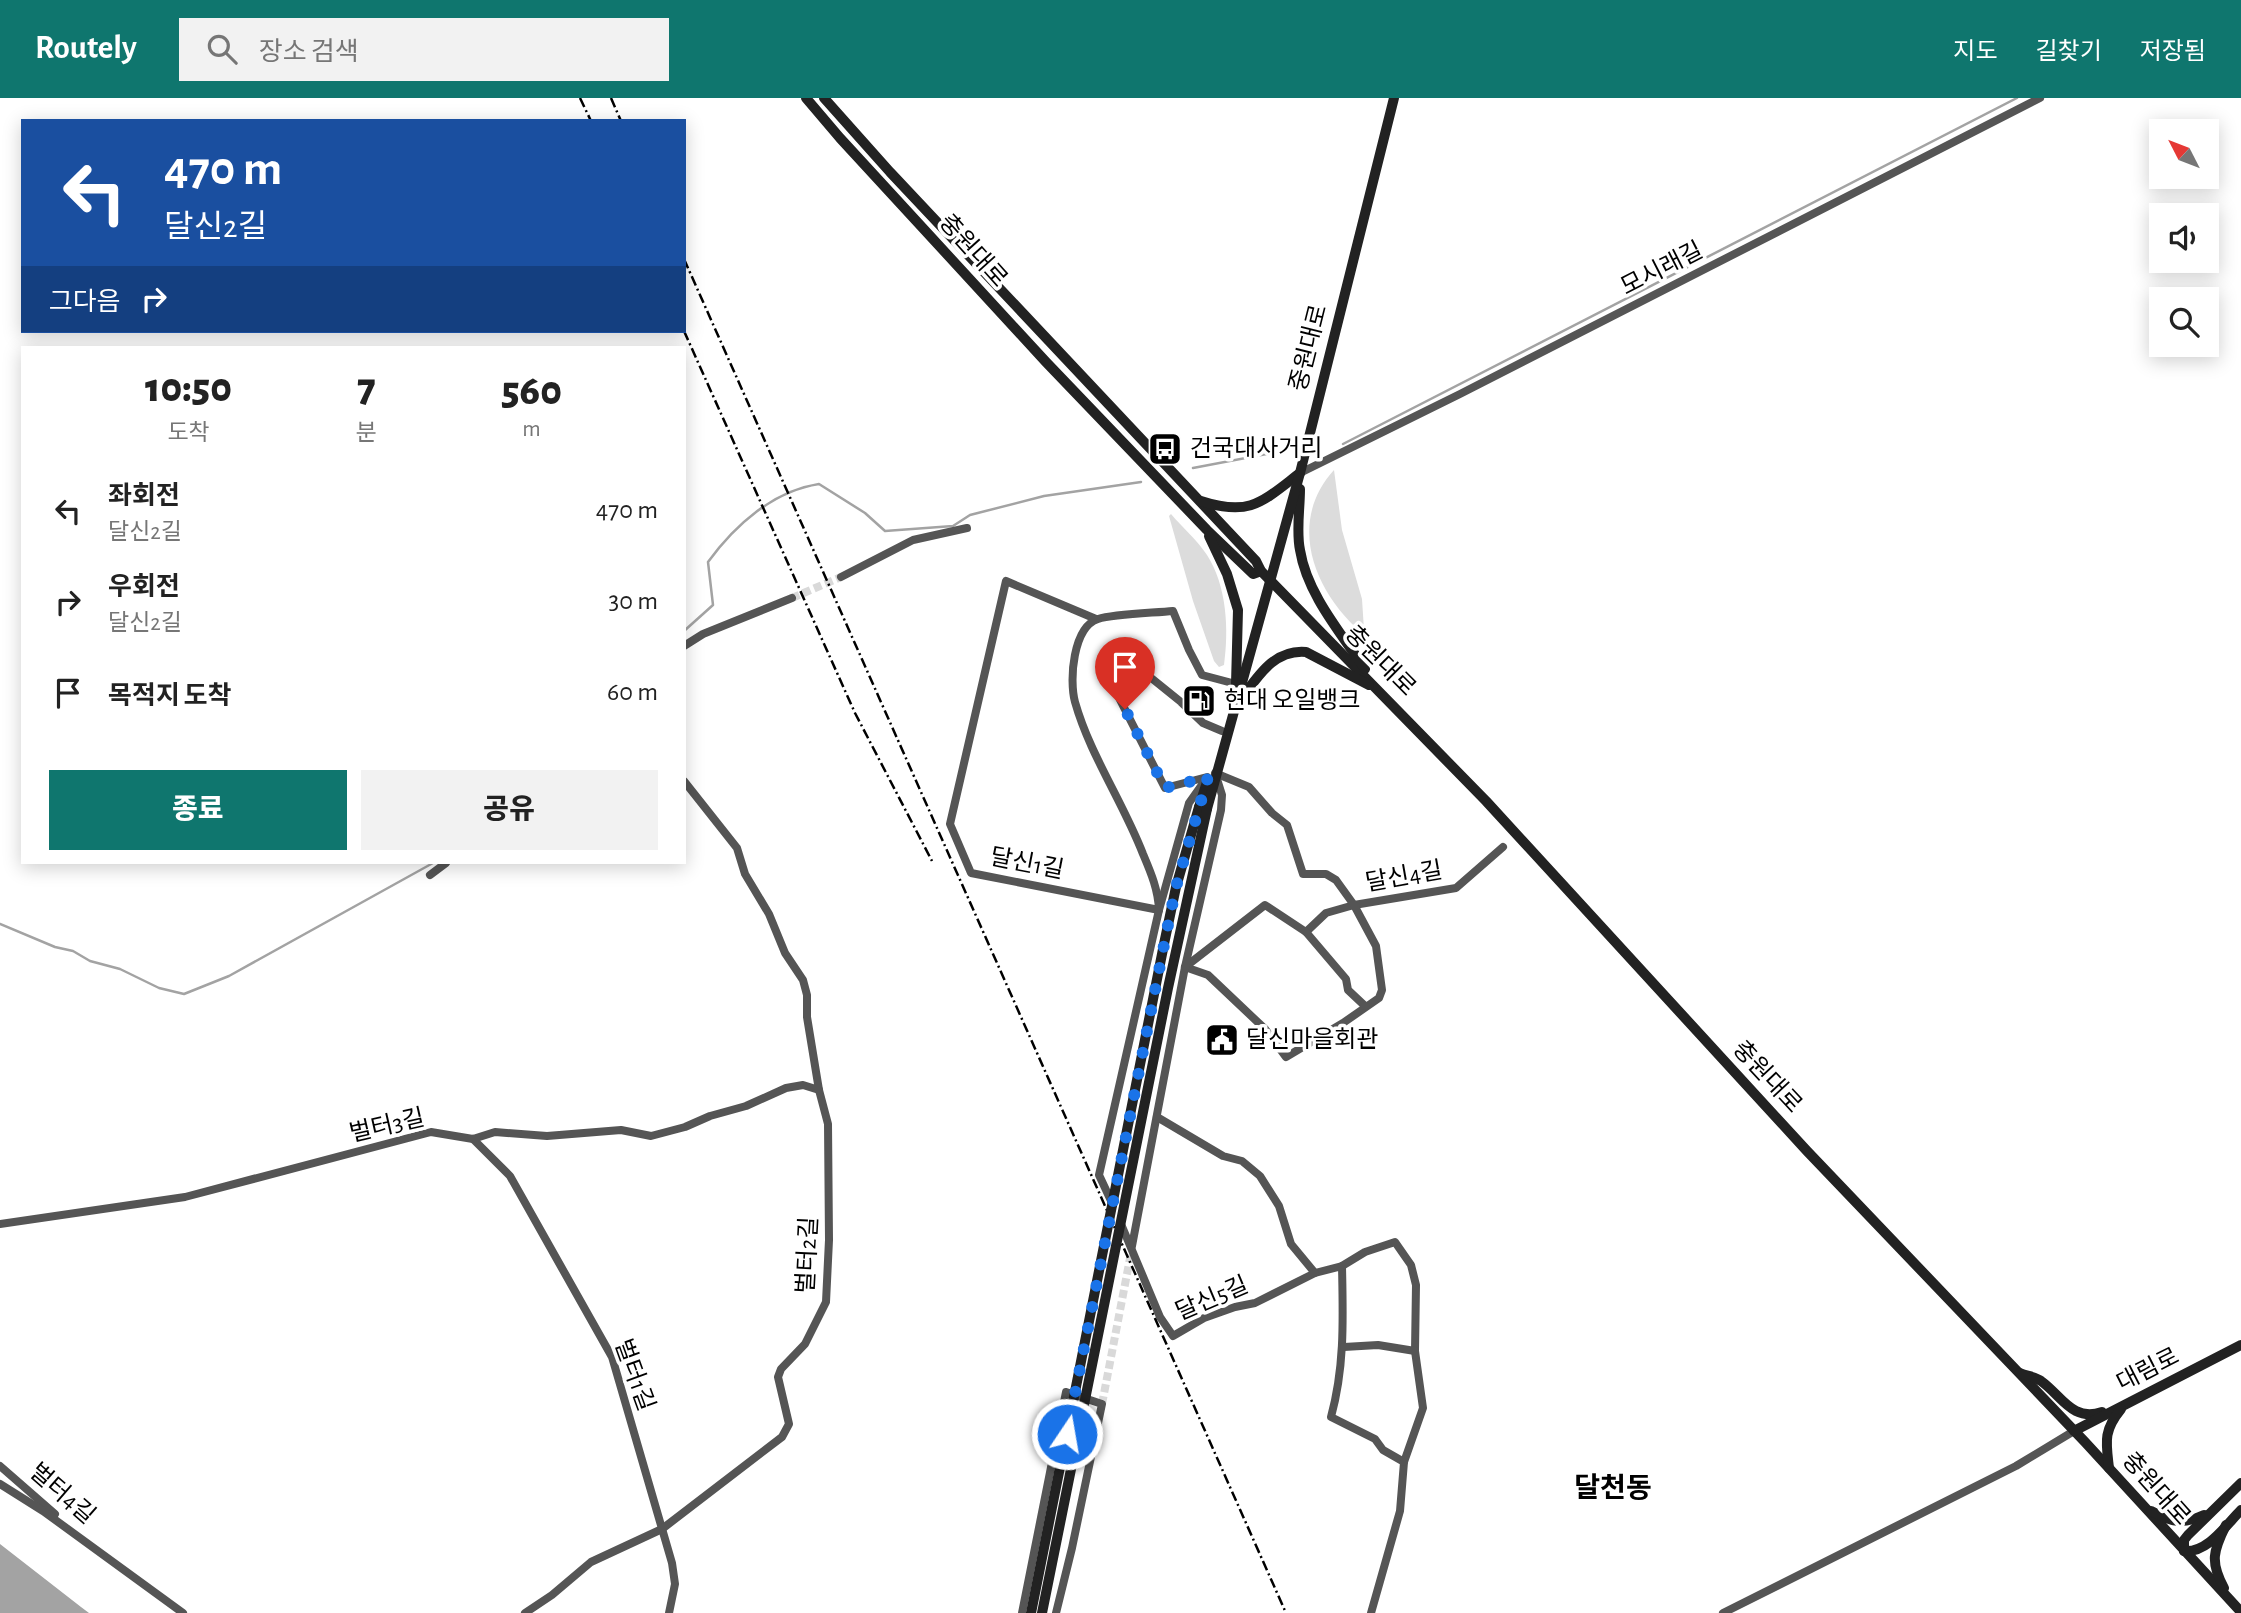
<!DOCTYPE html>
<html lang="ko">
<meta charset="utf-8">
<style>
body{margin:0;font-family:"Alegreya Sans","Noto Sans KR",sans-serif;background:#f2f2f2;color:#222;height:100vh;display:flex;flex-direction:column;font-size:26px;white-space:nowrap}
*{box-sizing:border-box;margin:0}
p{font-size:23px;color:#767676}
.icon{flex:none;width:38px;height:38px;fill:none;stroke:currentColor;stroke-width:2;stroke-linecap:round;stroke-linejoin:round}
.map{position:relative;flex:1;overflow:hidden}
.drawer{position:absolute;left:21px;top:248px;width:665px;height:518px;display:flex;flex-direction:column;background:#fff;border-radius:0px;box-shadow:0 4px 18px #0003}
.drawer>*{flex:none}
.guide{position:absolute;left:21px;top:21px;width:665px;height:214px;border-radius:0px;box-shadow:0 4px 18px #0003;background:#1a4fa0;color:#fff;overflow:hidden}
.needle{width:46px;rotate:312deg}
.controls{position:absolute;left:2149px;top:21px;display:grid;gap:14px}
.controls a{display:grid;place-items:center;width:70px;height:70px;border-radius:0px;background:#fff;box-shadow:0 4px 18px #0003;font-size:35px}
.pin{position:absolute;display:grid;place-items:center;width:60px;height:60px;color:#fff;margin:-72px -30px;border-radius:50% 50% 50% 0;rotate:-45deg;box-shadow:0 0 7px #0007}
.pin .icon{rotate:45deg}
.me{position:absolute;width:77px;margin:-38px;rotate:12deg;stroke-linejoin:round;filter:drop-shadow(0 0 5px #0008)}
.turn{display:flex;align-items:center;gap:24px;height:147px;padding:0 28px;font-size:32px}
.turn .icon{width:91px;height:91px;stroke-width:2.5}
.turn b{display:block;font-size:49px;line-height:60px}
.then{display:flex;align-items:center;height:66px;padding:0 28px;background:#0003;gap:14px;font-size:26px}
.eta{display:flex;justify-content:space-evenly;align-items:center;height:119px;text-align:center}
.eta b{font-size:42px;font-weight:800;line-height:49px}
.button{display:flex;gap:14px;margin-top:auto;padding:14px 28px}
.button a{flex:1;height:80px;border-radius:0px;background:#0f766e;color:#fff;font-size:28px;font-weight:800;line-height:80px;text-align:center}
.button a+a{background:#f2f2f2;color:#222}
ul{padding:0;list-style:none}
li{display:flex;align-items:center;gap:21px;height:91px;padding:0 28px}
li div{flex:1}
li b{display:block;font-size:26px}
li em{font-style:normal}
header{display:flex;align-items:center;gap:42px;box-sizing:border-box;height:98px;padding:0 35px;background:#0f766e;color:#fff}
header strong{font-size:33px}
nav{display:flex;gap:38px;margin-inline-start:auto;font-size:24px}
.search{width:490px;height:63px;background:#f2f2f2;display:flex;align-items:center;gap:18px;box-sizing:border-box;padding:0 24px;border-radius:0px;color:#767676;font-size:26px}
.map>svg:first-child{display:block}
.green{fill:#dcdcdc}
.water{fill:#a3a3a3}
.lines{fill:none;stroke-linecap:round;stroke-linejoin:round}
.stream{stroke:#a3a3a3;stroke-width:2.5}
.street-tunnel{stroke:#d9d9d9;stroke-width:8;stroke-dasharray:8 4;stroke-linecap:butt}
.street{stroke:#555;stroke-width:8}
.secondary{stroke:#222;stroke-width:10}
.rail{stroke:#000;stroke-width:2.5;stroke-dasharray:10 3.5 2 3.5;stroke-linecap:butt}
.secondary-bridge{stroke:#222;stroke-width:10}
.route{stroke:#1a73e8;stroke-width:12;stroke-dasharray:0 21.6}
.labels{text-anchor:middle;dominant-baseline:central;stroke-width:7;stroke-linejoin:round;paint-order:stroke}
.street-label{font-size:24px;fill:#000;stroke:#fff}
.poi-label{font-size:24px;fill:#000;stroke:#fff;text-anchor:start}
.quarter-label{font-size:28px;font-weight:bold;fill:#000;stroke:#fff}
</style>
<header>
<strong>Routely</strong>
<div class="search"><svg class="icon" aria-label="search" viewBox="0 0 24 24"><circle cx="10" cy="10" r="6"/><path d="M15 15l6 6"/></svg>장소 검색</div>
<nav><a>지도</a><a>길찾기</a><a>저장됨</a></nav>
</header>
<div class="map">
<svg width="2241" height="1515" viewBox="0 0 2241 1515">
<rect width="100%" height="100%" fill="#fff"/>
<g class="green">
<path d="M1334 372 1342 432 1362 501 1364 532 1368 540C1317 500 1284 427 1334 372Z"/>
<path d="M1171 416C1182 429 1197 442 1207 457 1227 488 1229 532 1224 567L1219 569 1214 563 1193 503 1169 418Z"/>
</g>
<polygon class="water" points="0,1446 81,1509 89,1515 0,1515"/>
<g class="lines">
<g class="stream">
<polyline points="1343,346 2017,0"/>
<polyline points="1193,370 1283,353"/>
<path d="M684 533 713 507 708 464C735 427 773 393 819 386L865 415 885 433 953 428 970 417 1044 398 1141 384"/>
<polyline points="0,826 55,849 73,853 90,863 120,871 159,890 184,896 229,878 433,765"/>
</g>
<g class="street-tunnel">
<polyline points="792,500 841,479"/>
<polyline points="1102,1306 1132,1150"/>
</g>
<g class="street">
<polyline points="1300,375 1460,296 2040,0"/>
<polyline points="841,479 913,442 967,430"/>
<path d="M1096 521 1006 483 950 726 971 775 1159 812C1158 791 1151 775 1143 756 1123 704 1090 657 1075 604 1069 582 1073 529 1098 521 1114 516 1153 515 1173 513L1189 552 1202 577 1236 586"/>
<polyline points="684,548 703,536 792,500"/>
<polyline points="1207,679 1165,690 1112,586 1112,579 1133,572 1150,579 1181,604 1203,625 1222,633"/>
<polyline points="430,777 446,765"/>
<polyline points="1306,834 1326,815 1354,807 1456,790 1503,749"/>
<polyline points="1185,869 1208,877 1265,931 1286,959 1343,925 1379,900 1382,892 1376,848 1354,807 1336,782 1326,776 1303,776 1287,727 1272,715 1249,689 1215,675"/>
<polyline points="1185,869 1265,807 1306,834 1346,881 1348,892 1365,908"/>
<path d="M1157 1019 1223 1058 1242 1063 1260 1078 1279 1108 1291 1146 1315 1175 1342 1168C1343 1219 1345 1268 1331 1319L1375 1341 1383 1352 1404 1364 1400 1413 1371 1515"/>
<polyline points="473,1041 510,1078 612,1259 672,1465 675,1486 669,1515"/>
<polyline points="1113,1107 1099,1077 1159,812 1189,705 1206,681"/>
<polyline points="0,1126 185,1099 431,1034 473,1041 495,1034 547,1038 621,1032 651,1038 685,1029 710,1018 746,1008 786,990 803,987 819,992"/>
<polyline points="1121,1126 1160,1219 1173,1238 1204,1220 1235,1209 1255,1205 1315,1175"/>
<polyline points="1132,1148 1185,869 1221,712 1222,697 1216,678"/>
<polyline points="1342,1168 1365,1154 1395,1144 1411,1167 1416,1187 1415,1253 1423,1310 1404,1364"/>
<polyline points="1344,1249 1378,1247 1415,1253"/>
<polyline points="0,1368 55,1416"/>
<polyline points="0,1386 43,1413 183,1515"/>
<polyline points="525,1515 552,1497 591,1464 662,1431 782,1339 789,1326 778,1279 781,1271 805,1246 826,1204 829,1142 828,1026 819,992 807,919 807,897 803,882 785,855 769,816 745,776 737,750 684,683"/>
<polyline points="1022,1515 1066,1294 1102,1306 1072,1450 1056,1515"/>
<polyline points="1723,1515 2016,1368 2074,1333"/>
</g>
<g class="secondary">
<polyline points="806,0 840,40 1046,264 1207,432 1253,476 1261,473"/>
<polyline points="824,0 890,74 1256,463 1261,473 1486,703 1807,1053 2085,1344 2241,1514"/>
<path d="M1300 391C1300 411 1296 433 1300 452 1307 496 1341 535 1365 571"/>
<path d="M1201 403C1250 419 1262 404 1300 375"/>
<polyline points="1209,438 1227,476 1238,512 1236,586"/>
<path d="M1238 605C1256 582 1272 551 1306 554L1369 587"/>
<polyline points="1199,709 1208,681"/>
<polyline points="1207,711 1300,375 1394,0"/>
<path d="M2020 1275C2027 1278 2036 1279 2041 1283 2062 1298 2072 1324 2102 1314"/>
<polyline points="2074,1333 2241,1247"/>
<path d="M2109 1370C2106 1344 2103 1333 2121 1311"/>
<path d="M2151 1413C2172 1424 2182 1427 2204 1417"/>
<polyline points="2184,1453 2184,1442 2188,1437 2241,1385"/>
<path d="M2184 1453C2208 1455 2226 1427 2241 1412"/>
<path d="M2224 1490C2210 1464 2213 1453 2226 1427"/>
</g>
<g class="rail">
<polyline points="580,0 591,23"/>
<polyline points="611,0 621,23"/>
<polyline points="684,161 1286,1515"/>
<polyline points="684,233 855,615 932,763"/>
</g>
<g class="secondary-bridge">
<polyline points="1031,1515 1164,846 1176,789 1199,709"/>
<polyline points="1042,1515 1168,890 1207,711"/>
</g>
</g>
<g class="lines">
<polyline class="route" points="1067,1336 1168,827 1176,789 1208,679 1165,690 1125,611"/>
</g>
<defs>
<symbol id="bus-square" viewBox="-11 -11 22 22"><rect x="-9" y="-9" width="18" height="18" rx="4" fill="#000" stroke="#fff"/><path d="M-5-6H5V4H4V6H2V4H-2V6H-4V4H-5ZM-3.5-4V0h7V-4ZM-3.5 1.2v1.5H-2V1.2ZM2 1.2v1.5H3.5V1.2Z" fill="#fff"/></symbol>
<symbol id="fuel-square" viewBox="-11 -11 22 22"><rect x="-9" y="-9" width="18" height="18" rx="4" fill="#000" stroke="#fff"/><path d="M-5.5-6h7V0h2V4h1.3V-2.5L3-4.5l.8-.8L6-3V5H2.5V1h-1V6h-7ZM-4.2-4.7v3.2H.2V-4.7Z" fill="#fff"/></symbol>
<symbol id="civic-square" viewBox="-11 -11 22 22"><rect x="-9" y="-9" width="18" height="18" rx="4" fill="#000" stroke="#fff"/><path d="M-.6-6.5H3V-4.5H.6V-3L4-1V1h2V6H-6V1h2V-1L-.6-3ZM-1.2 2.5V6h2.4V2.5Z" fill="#fff"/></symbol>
</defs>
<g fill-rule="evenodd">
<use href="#bus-square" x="1146" y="332" width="38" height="38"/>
<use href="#fuel-square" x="1180" y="584" width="38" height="38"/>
<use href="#civic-square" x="1203" y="923" width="38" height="38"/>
</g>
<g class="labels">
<g class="street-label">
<text transform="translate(973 153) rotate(48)">충원대로</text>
<text transform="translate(1662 171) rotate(-27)">모시래길</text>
<text transform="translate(1309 250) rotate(-76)">중원대로</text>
<text transform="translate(1380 563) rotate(45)">충원대로</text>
<text transform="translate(1027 766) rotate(11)">달신1길</text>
<text transform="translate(1404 779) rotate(-10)">달신4길</text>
<text transform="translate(1767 979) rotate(47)">충원대로</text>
<text transform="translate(387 1028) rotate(-13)">벌터3길</text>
<text transform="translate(808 1157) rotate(-87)">벌터2길</text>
<text transform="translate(1212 1201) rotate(-23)">달신5길</text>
<text transform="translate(2148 1272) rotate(-27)">대림로</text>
<text transform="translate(634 1277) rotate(70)">벌터1길</text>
<text transform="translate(2156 1391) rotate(48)">충원대로</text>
<text transform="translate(62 1396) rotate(41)">벌터4길</text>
</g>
<g class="poi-label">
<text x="1190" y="351">건국대사거리</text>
<text x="1224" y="603">현대 오일뱅크</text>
<text x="1246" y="942">달신마을회관</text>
</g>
<g class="quarter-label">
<text x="1613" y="1391">달천동</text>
</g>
</g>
</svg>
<div class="controls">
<a><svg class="needle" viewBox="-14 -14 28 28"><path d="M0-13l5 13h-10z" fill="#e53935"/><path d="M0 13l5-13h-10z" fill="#767676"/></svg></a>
<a><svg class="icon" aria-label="sound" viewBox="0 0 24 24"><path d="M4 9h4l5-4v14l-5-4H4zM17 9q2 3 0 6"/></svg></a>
<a><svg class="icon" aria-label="search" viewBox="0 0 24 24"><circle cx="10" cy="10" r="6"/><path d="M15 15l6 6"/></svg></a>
</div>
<div class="pin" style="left:1125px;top:611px;background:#d93025"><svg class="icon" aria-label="arrive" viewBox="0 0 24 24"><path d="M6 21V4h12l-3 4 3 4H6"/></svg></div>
<svg class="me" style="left:1067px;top:1336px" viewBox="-20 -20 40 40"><circle r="17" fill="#1a73e8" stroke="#fff" stroke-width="3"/><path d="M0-11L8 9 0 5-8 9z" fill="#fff"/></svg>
<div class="guide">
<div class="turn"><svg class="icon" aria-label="left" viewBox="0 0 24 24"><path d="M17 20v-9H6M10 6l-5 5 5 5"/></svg><div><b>470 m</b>달신2길</div></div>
<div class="then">그다음<svg class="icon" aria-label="right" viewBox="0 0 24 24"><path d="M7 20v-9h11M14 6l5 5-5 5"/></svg></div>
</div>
<section class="drawer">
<div class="eta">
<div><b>10:50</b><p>도착</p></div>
<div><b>7</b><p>분</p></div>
<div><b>560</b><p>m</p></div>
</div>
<ul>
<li><svg class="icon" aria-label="left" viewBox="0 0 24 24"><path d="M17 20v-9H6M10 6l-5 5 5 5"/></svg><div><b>좌회전</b><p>달신2길</p></div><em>470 m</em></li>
<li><svg class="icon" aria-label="right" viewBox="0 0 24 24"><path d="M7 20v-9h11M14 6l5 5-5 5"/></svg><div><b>우회전</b><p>달신2길</p></div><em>30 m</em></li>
<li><svg class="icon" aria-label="arrive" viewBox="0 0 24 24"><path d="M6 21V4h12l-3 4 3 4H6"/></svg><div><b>목적지 도착</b></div><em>60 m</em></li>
</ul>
<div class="button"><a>종료</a><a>공유</a></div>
</section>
</div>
